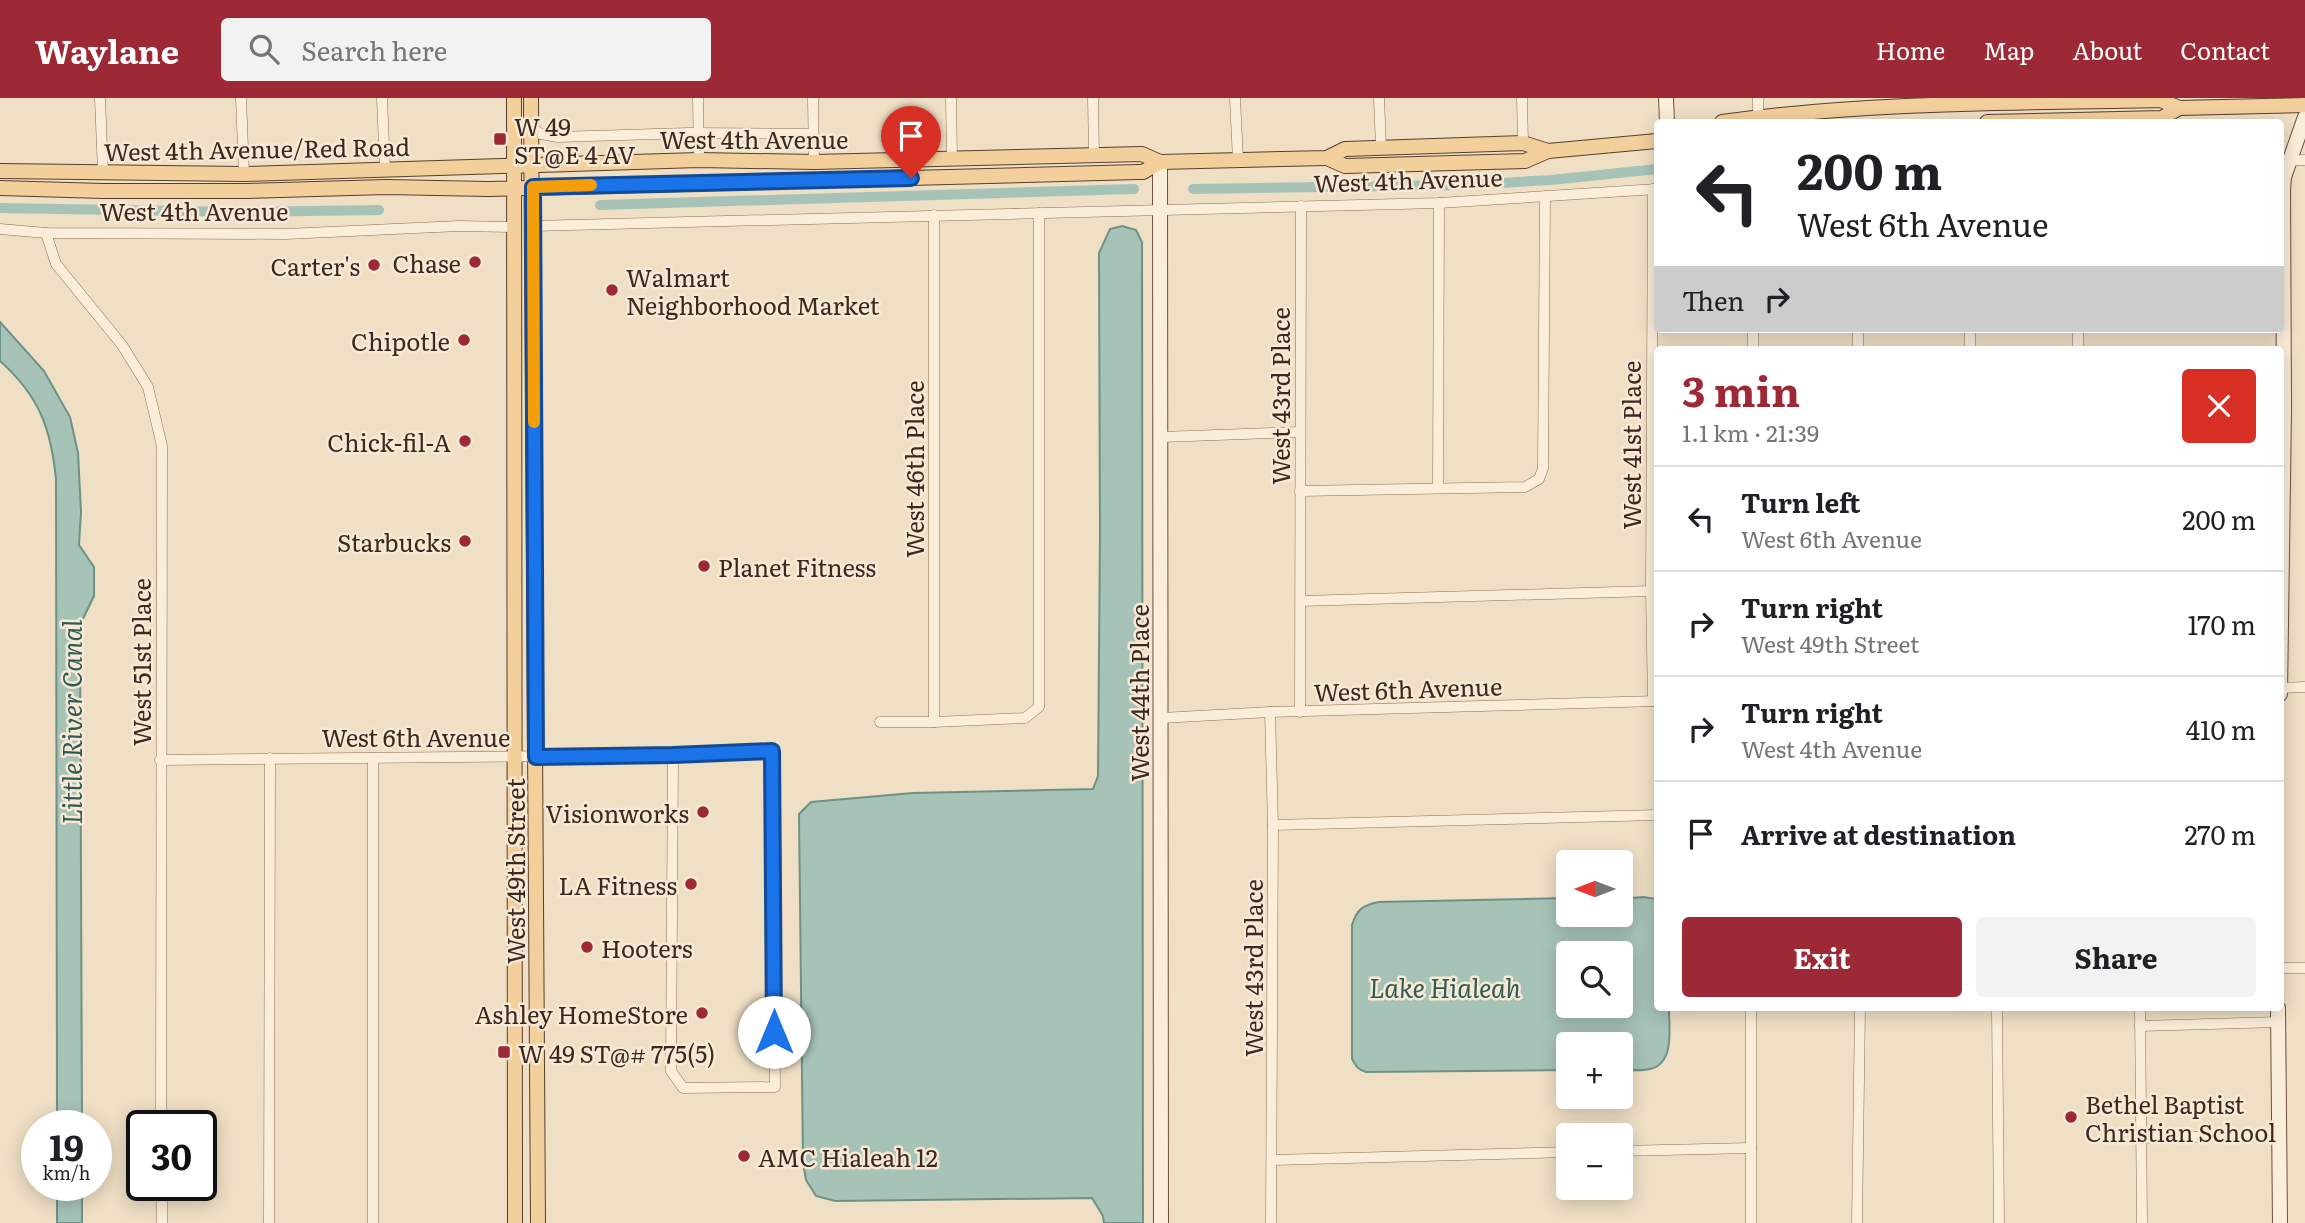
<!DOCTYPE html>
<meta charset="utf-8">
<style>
body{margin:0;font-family:Literata,serif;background:#f2f2f2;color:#202124;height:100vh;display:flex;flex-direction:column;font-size:26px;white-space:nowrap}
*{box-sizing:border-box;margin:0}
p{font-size:23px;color:#757577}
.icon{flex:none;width:38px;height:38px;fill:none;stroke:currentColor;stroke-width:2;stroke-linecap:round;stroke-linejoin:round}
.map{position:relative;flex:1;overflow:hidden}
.drawer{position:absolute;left:1654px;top:248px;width:630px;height:665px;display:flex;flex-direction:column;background:#fff;border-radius:7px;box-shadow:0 4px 18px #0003}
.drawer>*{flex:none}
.hud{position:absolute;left:1654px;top:21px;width:630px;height:214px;border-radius:7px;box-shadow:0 4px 18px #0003;background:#fff;color:#202124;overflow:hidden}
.needle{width:46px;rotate:270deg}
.fabs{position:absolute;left:1556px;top:752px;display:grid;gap:14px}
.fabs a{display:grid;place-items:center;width:77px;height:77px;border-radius:7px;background:#fff;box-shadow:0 4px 18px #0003;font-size:35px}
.speed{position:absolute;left:21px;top:1012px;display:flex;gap:14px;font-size:35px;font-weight:700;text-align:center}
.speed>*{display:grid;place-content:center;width:91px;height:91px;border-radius:50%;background:#fff;box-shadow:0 4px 18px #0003;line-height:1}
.speed small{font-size:18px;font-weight:400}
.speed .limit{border:4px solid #111;border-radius:10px;background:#fff;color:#111}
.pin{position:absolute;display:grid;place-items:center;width:60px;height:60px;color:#fff;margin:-72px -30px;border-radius:50% 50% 50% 0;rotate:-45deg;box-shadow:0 0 7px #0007}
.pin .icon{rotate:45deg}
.me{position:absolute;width:77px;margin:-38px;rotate:0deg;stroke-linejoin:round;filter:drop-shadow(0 0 5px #0008)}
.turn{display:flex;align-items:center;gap:24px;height:147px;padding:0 28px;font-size:32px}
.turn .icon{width:91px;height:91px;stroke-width:2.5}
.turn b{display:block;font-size:49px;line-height:60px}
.then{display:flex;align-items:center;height:66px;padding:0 28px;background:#0003;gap:14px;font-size:26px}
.round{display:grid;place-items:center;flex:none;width:74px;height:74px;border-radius:7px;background:#f2f2f2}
.overview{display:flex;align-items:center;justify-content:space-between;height:119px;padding:0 28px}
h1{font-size:42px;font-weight:700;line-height:52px;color:#9c2935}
.button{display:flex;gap:14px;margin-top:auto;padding:14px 28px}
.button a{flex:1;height:80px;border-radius:7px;background:#9c2935;color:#fff;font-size:28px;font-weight:700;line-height:80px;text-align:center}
.button a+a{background:#f2f2f2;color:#202124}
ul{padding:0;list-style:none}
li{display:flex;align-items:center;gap:21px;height:105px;padding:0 28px;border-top:2px solid #e0e0e0}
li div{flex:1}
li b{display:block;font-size:26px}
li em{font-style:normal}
header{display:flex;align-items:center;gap:42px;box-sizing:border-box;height:98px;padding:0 35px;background:#9c2935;color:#fff}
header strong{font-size:33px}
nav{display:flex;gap:38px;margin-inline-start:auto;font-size:24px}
.search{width:490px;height:63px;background:#f2f2f2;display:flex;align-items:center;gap:18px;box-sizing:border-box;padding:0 24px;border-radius:7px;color:#757577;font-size:26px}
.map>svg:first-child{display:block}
.water{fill:#a7c3b8;stroke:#6d9285;stroke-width:2;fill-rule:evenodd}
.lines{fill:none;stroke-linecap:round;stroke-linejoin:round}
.canal{stroke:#a7c3b8;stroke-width:10}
.street-casing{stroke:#8b6f5a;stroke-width:11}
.secondary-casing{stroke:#6d513d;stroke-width:16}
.primary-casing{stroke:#593e2e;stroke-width:16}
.street{stroke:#faedd9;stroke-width:10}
.secondary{stroke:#faedd9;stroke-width:14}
.primary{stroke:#f3cf9c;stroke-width:14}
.route-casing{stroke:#114b97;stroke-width:18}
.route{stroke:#1a73e8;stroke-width:12}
.slow{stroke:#f59e0b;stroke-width:12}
.poi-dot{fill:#9c2935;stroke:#f7e9d5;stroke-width:2.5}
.labels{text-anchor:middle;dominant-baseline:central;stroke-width:5;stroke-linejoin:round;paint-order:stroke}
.poi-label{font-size:24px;fill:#3b291f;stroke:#f7e9d5;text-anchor:end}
.street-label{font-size:24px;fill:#3b291f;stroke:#f7e9d5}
.water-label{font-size:26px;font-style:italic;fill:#2e5b53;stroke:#f7e9d5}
</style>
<header>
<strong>Waylane</strong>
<div class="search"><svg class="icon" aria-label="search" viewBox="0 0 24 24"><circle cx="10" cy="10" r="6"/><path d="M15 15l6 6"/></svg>Search here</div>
<nav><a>Home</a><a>Map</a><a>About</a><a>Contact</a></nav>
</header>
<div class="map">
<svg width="2305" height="1125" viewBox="0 0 2305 1125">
<rect width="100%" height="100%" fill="#efdfc5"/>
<g class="water">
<polygon points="1122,128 1136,132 1142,144 1143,1125 1104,1125 1103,1118 1092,1100 835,1103 816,1098 806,1082 803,1065 799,716 811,704 913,695 1093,691 1098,678 1100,435 1099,155 1110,131"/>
<path d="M0 224 44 273 70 319 78 355 81 414 79 447 94 469V498L80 527 82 1027H57L56 381C51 330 39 298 0 263Z"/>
<path d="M1643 799 1657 801V910H1669C1669 929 1675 966 1650 971 1641 973 1630 972 1621 972L1620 947H1568V972L1366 974C1358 972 1356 968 1352 961V827C1357 811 1363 807 1379 804L1568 800V817H1620L1621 801ZM1568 856H1620V908H1568Z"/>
<rect x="57" y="1087" width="25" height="38"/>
</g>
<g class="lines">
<g class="canal">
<polyline points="1193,91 1464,87 1551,82 1657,71"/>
<polyline points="600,107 1134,91"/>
<polyline points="0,110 238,114 379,112"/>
</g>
<defs>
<g id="street">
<polyline points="100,0 103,75"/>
<polyline points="241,0 244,76"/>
<polyline points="382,0 385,71"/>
<polyline points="698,0 699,62"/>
<polyline points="813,0 814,64"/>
<polyline points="951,0 952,60"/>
<polyline points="1093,0 1094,57"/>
<polyline points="1235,0 1238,62"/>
<polyline points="1379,0 1381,50"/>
<polyline points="1522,0 1523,45"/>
<polyline points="1758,0 1758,19"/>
<polyline points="532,30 541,36 558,39 688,35 813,36"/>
<polyline points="2280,63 2305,62"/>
<polyline points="1653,91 1651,493 1653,603"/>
<polyline points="934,117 934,624"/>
<polyline points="532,128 1439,105 1657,91"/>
<polyline points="0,131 46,135 286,136 459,128 513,129"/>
<polyline points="46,135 56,166 122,247 148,289 162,348 161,1027"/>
<polyline points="1753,252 1753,231"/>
<polyline points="1858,252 1858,231"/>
<polyline points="1970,252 1970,231"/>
<polyline points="2078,252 2078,231"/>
<polyline points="1161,339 1300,334"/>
<polyline points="1438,390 1439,105"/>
<polyline points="1300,393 1525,389 1539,381 1543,370 1545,98"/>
<polyline points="1301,503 1651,493"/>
<polyline points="2280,590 2305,589"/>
<polyline points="1270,614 1273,727 1271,1125"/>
<polyline points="1300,614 1301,108"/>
<polyline points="1161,620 1270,614 1657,603"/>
<polyline points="880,624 934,624 1025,620 1039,609 1039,115"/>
<polyline points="373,660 373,1125"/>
<polyline points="160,662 673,657 671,973 683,990 775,989 772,653 673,657"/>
<polyline points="1273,727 1657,717"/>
<polyline points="2280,870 2305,870"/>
<polyline points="1751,910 1751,1125"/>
<polyline points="1997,910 1999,1125"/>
<polyline points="2140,910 2142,1125"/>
<polyline points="2140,928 2278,924"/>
<polyline points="2140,1040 2279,1037"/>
<polyline points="1620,1053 1751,1050"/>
<polyline points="1273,1062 1568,1054"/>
<polyline points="162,1087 162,1125"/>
<polyline points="269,1125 270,660"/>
<polyline points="1857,1125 1860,910"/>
</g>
<g id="secondary">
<polyline points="1666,0 1667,24"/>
<polyline points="1160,64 1161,1125"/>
<polyline points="2280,596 2284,311 2283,91 2284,79 2305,19"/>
<polyline points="2278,910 2280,1125"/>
</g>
<g id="primary">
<polyline points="514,0 515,1125"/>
<polyline points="531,0 538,1125"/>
<path d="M1722 24C1867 4 2015 5 2161 2L2179 10 2305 7"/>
<polyline points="1987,24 2162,20 2179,10"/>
<polyline points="1327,60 1345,68 1525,63 1548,53 1657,43"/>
<polyline points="0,73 244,76 699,62 814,64 1142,56 1160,64 1327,60 1345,51 1523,45 1548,53"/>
<polyline points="0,90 103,93 246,93 386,89 488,91 1138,74 1143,74 1160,64"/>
</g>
</defs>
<use href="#street" class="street-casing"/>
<use href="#secondary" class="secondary-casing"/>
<use href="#primary" class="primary-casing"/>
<use href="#street" class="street"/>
<use href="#secondary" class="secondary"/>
<use href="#primary" class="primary"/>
</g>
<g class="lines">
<defs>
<polyline id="route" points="774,934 772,653 673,657 536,659 533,89 911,80"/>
</defs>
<use href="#route" class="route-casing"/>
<use href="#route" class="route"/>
<polyline class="slow" points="534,324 533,89 591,87"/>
</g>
<g class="poi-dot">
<rect x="493" y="34" width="14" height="14" rx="3.5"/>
<circle cx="475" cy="164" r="7"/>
<circle cx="374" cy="167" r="7"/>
<circle cx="612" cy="192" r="7"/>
<circle cx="464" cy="242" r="7"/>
<circle cx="465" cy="343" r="7"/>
<circle cx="465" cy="443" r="7"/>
<circle cx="704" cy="468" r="7"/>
<circle cx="703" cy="714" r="7"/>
<circle cx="691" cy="786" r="7"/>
<circle cx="587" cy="849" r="7"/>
<circle cx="702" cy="915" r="7"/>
<rect x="497" y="947" width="14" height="14" rx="3.5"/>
<circle cx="2071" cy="1019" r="7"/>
<circle cx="744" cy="1058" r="7"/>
</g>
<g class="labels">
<g class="poi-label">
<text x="514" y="27" text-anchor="start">W 49<tspan x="514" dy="28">ST@E 4 AV</tspan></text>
<text x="461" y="164">Chase</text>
<text x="360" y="167">Carter's</text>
<text x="626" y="178" text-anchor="start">Walmart<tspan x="626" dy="28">Neighborhood Market</tspan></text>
<text x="450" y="242">Chipotle</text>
<text x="451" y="343">Chick-fil-A</text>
<text x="451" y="443">Starbucks</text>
<text x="718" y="468" text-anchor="start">Planet Fitness</text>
<text x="689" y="714">Visionworks</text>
<text x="677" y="786">LA Fitness</text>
<text x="601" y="849" text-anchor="start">Hooters</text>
<text x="688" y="915">Ashley HomeStore</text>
<text x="518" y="954" text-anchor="start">W 49 ST@# 775(5)</text>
<text x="2085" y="1005" text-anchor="start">Bethel Baptist<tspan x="2085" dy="28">Christian School</tspan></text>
<text x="758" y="1058" text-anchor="start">AMC Hialeah 12</text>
</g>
<g class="street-label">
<text x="754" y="40">West 4th Avenue</text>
<text transform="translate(257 50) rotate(-1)">West 4th Avenue/Red Road</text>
<text transform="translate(1408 81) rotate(-2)">West 4th Avenue</text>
<text x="194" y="112">West 4th Avenue</text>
<text transform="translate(1279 298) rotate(-90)">West 43rd Place</text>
<text transform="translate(1630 347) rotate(-90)">West 41st Place</text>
<text transform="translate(913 371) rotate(-90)">West 46th Place</text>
<text transform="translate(140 564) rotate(-90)">West 51st Place</text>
<text transform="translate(1408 590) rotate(-2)">West 6th Avenue</text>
<text transform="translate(1138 595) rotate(-90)">West 44th Place</text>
<text x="416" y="638">West 6th Avenue</text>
<text transform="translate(514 773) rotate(-90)">West 49th Street</text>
<text transform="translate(1252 870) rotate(-90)">West 43rd Place</text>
</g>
<g class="water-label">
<text transform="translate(70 624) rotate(-90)">Little River Canal</text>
<text x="1445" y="888">Lake Hialeah</text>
</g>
</g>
</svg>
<div class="fabs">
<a><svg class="needle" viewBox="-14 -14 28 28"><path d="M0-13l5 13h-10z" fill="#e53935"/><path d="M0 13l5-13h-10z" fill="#757577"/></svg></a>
<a><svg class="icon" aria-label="search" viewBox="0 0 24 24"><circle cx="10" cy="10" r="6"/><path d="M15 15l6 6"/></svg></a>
<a>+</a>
<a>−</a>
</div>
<div class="speed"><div>19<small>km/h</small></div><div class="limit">30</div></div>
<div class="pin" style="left:911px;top:80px;background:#d93025"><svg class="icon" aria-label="arrive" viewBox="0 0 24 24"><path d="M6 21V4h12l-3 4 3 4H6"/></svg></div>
<svg class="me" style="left:774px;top:934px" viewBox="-20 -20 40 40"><circle r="19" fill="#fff"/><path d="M0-13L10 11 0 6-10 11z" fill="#1a73e8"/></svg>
<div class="hud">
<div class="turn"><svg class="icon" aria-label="left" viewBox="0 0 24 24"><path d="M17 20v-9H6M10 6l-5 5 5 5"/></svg><div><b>200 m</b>West 6th Avenue</div></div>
<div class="then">Then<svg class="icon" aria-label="right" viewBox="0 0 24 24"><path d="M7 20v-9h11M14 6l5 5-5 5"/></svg></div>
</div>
<section class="drawer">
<div class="overview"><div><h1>3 min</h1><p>1.1 km · 21:39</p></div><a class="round" style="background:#d93025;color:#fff"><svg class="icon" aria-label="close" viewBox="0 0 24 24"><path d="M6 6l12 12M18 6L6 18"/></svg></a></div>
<ul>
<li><svg class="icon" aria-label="left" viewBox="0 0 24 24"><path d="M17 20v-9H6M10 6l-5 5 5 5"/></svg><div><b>Turn left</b><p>West 6th Avenue</p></div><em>200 m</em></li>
<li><svg class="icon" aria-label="right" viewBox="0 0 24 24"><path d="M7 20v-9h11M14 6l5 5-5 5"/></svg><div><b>Turn right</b><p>West 49th Street</p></div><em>170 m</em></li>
<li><svg class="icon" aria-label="right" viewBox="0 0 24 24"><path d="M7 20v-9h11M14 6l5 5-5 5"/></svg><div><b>Turn right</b><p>West 4th Avenue</p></div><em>410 m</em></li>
<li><svg class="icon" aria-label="arrive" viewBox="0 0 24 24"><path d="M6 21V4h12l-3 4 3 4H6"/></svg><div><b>Arrive at destination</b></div><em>270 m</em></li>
</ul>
<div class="button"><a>Exit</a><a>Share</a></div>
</section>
</div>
